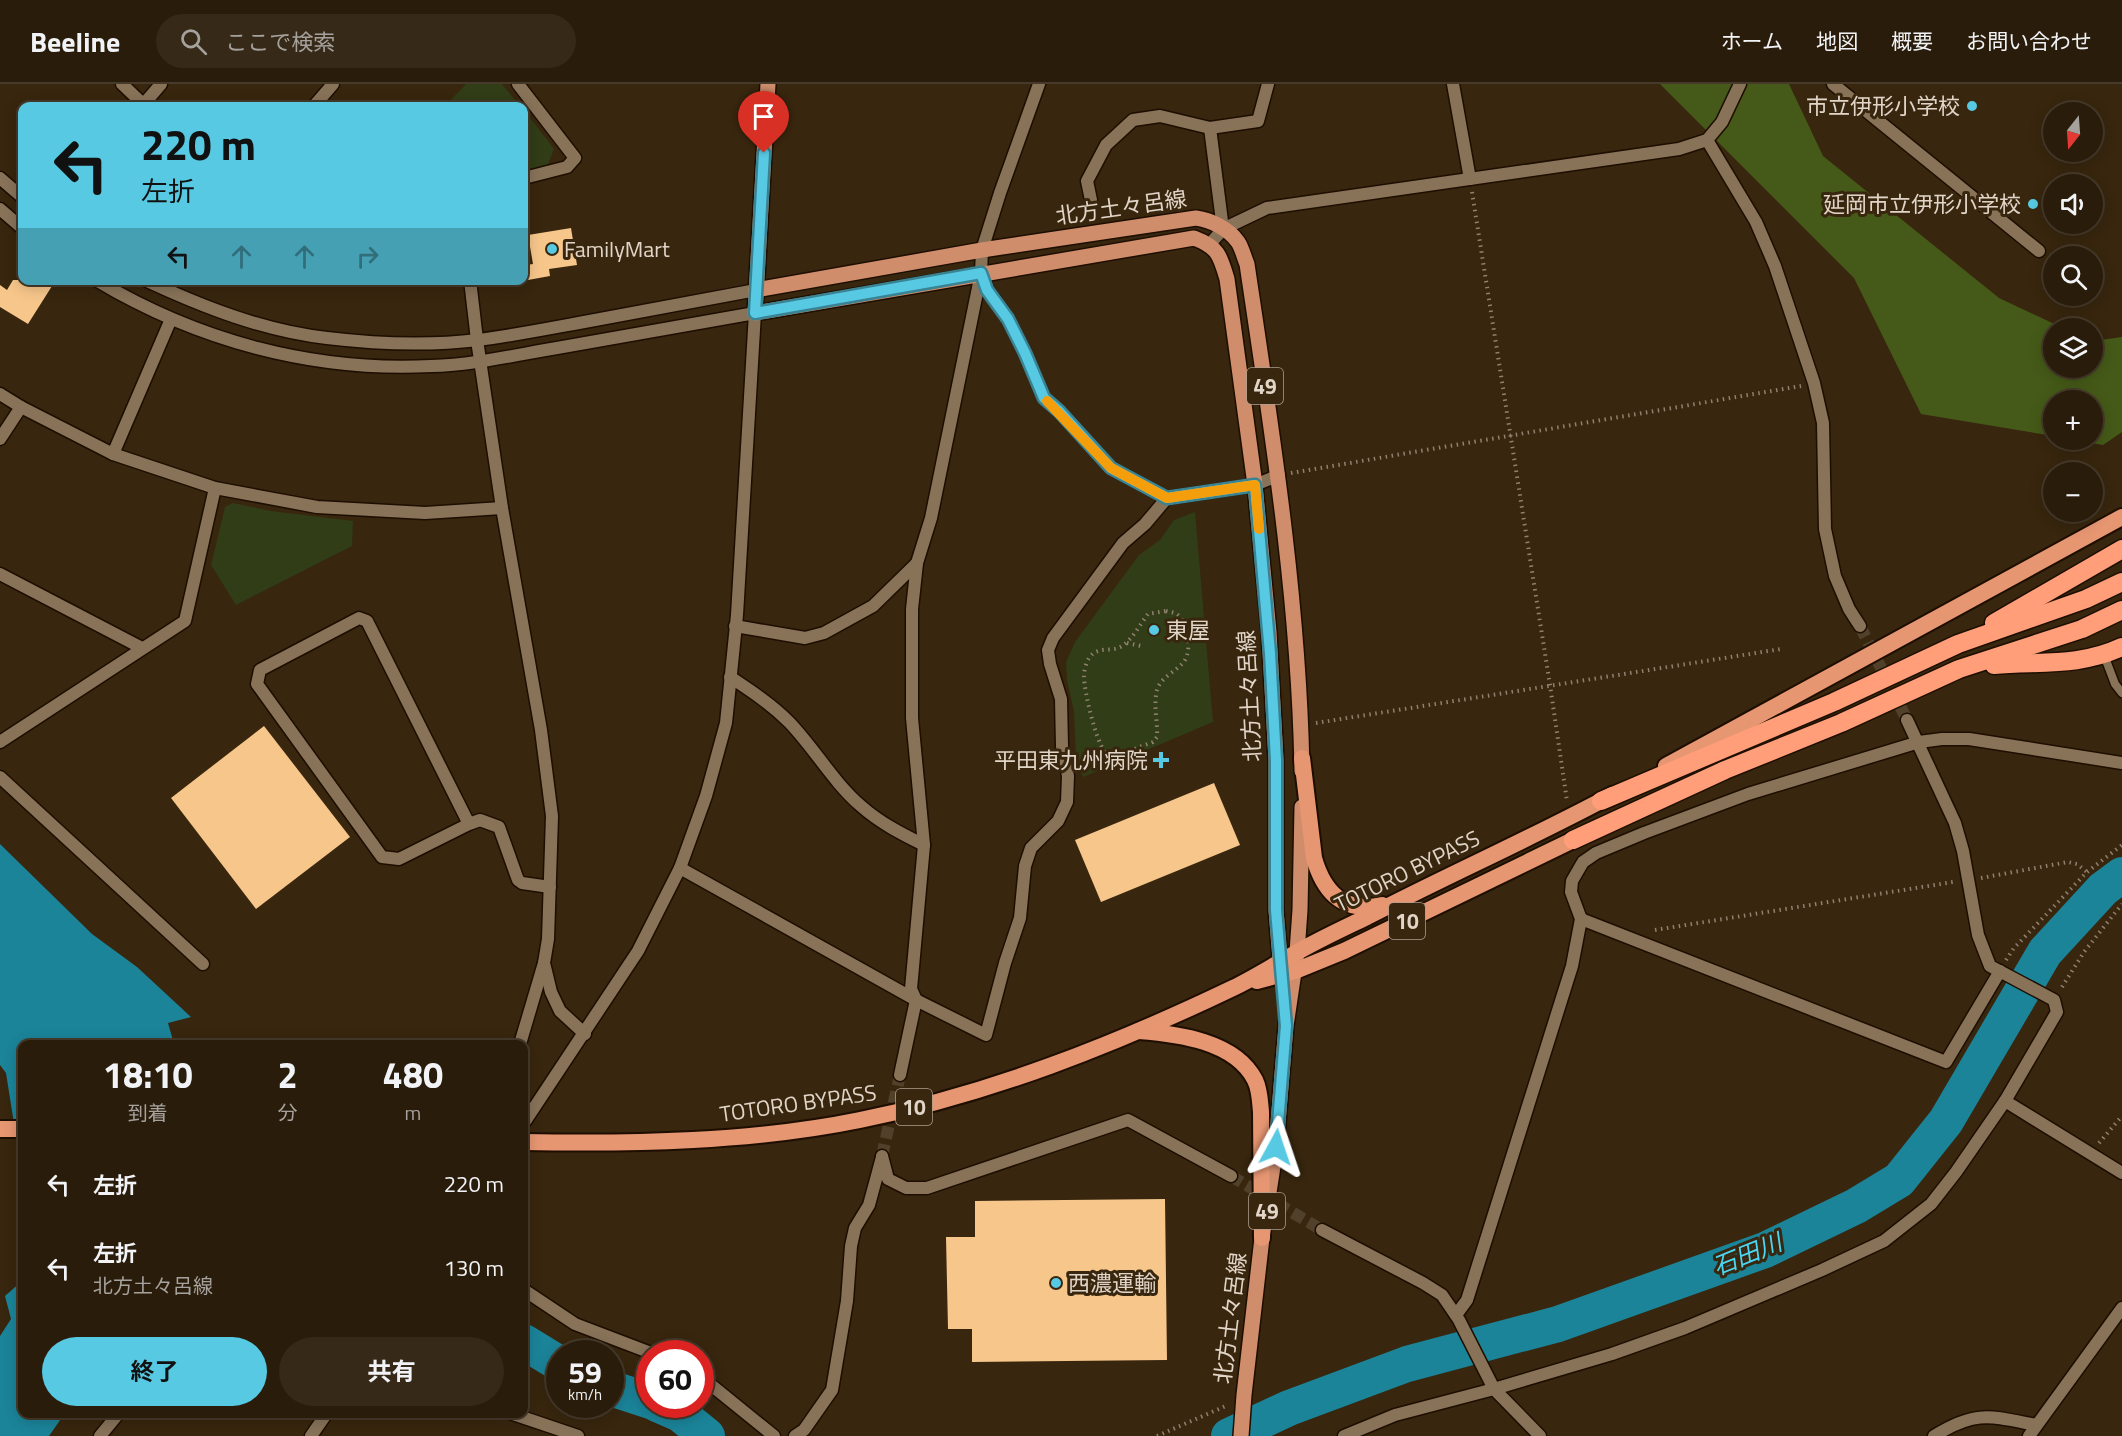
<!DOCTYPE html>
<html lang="ja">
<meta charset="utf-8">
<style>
body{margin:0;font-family:"Titillium Web","Noto Sans JP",sans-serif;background:#362918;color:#f1f3f6;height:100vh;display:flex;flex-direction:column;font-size:22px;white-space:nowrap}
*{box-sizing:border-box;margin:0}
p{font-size:20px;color:#a5a19c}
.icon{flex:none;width:33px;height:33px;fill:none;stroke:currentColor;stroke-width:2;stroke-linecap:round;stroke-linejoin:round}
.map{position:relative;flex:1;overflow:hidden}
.drawer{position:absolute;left:18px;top:956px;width:510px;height:378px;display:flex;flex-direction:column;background:#2a1c0a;border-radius:12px;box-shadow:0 3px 15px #0003,0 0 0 2px #463a2b}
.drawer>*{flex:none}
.guide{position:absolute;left:18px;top:18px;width:510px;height:183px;border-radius:12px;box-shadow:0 3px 15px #0003,0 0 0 2px #463a2b;background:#57c9e2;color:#111;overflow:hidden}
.needle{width:39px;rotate:197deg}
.controls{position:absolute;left:2043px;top:18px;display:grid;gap:12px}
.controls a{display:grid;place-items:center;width:60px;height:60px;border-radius:50%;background:#2a1c0a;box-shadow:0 3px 15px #0003,0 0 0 2px #463a2b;font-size:30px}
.speed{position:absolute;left:546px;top:1256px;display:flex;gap:12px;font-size:30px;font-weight:700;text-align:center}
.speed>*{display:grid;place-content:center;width:78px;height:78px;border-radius:50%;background:#2a1c0a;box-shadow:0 3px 15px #0003,0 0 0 2px #463a2b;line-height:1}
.speed small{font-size:15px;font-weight:400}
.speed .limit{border:9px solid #d22;background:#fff;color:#111}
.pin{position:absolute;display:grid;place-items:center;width:51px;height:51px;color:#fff;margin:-62px -26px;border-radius:50% 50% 50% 0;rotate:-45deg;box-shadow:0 0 6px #0007}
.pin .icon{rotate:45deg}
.me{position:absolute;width:66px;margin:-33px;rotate:5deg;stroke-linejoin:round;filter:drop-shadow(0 0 4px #0008)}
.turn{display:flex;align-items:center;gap:21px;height:126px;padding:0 24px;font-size:27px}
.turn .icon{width:78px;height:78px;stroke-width:2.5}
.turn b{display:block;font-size:42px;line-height:51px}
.lanes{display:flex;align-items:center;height:57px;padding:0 24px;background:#0003;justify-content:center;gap:30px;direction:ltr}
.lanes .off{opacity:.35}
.eta{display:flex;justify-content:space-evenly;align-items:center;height:102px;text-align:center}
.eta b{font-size:36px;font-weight:700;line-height:42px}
.action{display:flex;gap:12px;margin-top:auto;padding:12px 24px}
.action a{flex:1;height:69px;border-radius:36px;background:#57c9e2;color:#111;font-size:24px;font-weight:700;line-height:69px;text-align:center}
.action a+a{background:#362918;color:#f1f3f6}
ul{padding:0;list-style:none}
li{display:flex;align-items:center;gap:18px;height:84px;padding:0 24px}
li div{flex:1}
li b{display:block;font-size:22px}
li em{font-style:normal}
header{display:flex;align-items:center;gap:36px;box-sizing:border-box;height:84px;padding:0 30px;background:#2a1c0a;border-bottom:2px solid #463a2b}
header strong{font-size:28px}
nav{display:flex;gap:33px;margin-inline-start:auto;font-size:21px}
.search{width:420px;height:54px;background:#362918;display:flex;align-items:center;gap:15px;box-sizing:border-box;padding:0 21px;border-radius:33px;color:#a5a19c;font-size:22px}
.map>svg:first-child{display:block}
.green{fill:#303d16}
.forest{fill:#455a18}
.water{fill:#1b8499}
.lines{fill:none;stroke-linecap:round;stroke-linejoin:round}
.river{stroke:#1b8499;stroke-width:36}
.building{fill:#f7c68b}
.minor-tunnel{stroke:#51402a;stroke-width:12;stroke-dasharray:12 6;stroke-linecap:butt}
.service-casing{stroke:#1e0e00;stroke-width:11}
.minor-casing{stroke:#1e0e00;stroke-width:15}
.tertiary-casing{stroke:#1e0e00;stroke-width:15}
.primary-casing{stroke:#1e0e00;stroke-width:18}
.trunk-casing{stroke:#1e0e00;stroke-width:20}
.motorway-casing{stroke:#1e0e00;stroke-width:21}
.path{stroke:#90816f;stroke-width:4;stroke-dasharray:1.5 4.5;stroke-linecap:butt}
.service{stroke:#887359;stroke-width:8}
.minor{stroke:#887359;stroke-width:12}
.tertiary{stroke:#887359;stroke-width:12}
.primary{stroke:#cf8d6c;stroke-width:15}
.trunk{stroke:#e79672;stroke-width:16}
.motorway{stroke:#ff9e79;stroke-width:18}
.route-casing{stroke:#398393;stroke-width:15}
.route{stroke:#57c9e2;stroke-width:10}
.slow{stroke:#f59e0b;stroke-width:10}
.poi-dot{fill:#57c9e2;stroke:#38260e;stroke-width:2}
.labels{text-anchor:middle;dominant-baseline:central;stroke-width:6;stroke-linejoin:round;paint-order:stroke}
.shield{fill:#38260e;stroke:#aea090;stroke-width:1.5}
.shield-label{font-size:21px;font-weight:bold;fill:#e1d5c8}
.poi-label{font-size:22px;fill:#e1d5c8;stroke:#38260e;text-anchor:end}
.street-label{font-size:22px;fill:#e1d5c8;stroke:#38260e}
.water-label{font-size:24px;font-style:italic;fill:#4bd6f4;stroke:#38260e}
</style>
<header>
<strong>Beeline</strong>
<div class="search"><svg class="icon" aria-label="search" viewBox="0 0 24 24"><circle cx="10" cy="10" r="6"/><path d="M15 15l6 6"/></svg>ここで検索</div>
<nav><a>ホーム</a><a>地図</a><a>概要</a><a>お問い合わせ</a></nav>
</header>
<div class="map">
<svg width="2122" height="1352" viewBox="0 0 2122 1352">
<rect width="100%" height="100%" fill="#38260e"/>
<g class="green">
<polygon points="466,0 502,0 520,22 445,22"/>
<polygon points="524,26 554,65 547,83 524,86"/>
<polygon points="233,419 271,427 353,437 352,462 236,521 211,481 225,423"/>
<polygon points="1195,428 1213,638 1083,693 1076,674 1074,627 1067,597 1066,578 1075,558 1139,471 1160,456 1174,436"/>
</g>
<polygon class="forest" points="1660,0 1789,0 1823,72 1999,214 2063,244 2054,244 2054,284 2092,284 2093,257 2122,253 2122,348 2103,361 2073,356 2092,356 2092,316 2054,316 2053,352 1921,330 1854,194"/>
<g class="water">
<polygon points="0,760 92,850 137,883 191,933 168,939 174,960 22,960 22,1090 6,989 0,981"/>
<polygon points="22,1197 22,1329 65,1329 49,1352 0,1352 0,1252 11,1235 5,1212"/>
</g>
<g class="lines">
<g class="river">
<polyline points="524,1258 560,1280"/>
<polyline points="610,1304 650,1317"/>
<polyline points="657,1320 680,1330 707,1352"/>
<polyline points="1229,1352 1289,1324 1407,1280 1558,1240 1765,1166 1856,1122 1899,1096 1946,1037 2045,868 2103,805 2122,791"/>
</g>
</g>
<g class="building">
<polygon points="571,144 577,181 549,185 550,192 528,196 526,181 533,180 528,151"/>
<polygon points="13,196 43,196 52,202 28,240 0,223 0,201 7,206"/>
<polygon points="264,642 350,753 256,825 171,714"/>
<polygon points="1214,699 1240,761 1101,818 1075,756"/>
<polygon points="1165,1115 1167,1276 972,1278 972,1245 948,1245 946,1153 975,1153 975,1117"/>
</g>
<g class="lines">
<g class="minor-tunnel">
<polyline points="1860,542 1907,636"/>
<polyline points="882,1072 900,991"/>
<polyline points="1231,1092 1322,1146"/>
</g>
<defs>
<polyline id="service" points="2104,571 2115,600 2122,609"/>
<g id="minor">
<polyline points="122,0 145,22"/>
<polyline points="518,0 575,74 567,83 524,94"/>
<polyline points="1453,0 1470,95"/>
<polyline points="1833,0 2039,167"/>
<polyline points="143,21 161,0"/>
<polyline points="314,22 333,0"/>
<polyline points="1707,56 1756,138 1775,182 1814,299 1823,339 1825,445 1835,492 1849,525 1860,542"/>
<polyline points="1091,116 1087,97 1106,61 1133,36 1160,32 1210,44 1258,37 1268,0"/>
<polyline points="982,191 987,205 1008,235 1025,269 1044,314 1059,327 1111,384 1167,414"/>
<polyline points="470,196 477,256"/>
<polyline points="0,310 21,323 113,370 215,404 317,423 425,429 502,424"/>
<polyline points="0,355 21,323"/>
<polyline points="113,370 171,235"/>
<polyline points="0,490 142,564"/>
<polyline points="735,542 805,554 824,549 873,522 917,479"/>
<path d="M730 593C751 607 771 620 789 638 815 665 833 698 861 722 880 739 902 750 924 761"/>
<polyline points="0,658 185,537 215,404"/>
<polyline points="0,693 203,880"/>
<polyline points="469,740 399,775 382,773 257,600 260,586 359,534 367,537 469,740 480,736 499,743 518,796 522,799 550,803"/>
<polyline points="680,784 916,916 986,951 1005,879 1020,834 1025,782 1031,764 1058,737 1067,718 1068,692 1062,662 1061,615 1050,580 1048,566 1053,554 1123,459 1145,440 1167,414 1255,401 1279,391"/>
<polyline points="1581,835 1946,978 2000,887"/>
<polyline points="520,960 544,879"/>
<polyline points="900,991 916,916 911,905 924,761 912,634 912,525 917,479 931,434 981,189 982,166 1000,109 1039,0"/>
<polyline points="2005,1017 2122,1089"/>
<polyline points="882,1072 888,1095 906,1104 927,1104 1128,1036 1231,1092"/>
<polyline points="1322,1146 1423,1199 1442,1211 1459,1236 1494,1305 1540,1352"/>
<polyline points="524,1206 575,1240 651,1269"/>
<polyline points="1456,1231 1467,1216 1572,882 1581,835 1571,808 1572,797 1583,778 1596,769 1644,749 1748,710 1919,658 1942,655 1969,655 2122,679"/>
<polyline points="700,1292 774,1352"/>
<polyline points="1494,1305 1612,1270 1685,1244 1822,1186 1884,1157 1931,1120 1956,1088 2005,1017 2057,928 2054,916 1990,882 1978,851 1963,767 1955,739 1907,636"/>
<polyline points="100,1352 119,1329"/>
<polyline points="795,1352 804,1346 832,1306 847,1217 851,1162 855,1144 869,1121 882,1073"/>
<path d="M1934 1352C1976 1326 1990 1332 2036 1341"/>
<polyline points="2029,1352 2122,1224"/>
</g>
<g id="tertiary">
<polyline points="1210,44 1223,145"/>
<polyline points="0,94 22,113"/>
<polyline points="0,125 22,144"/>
<polyline points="1210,160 1223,145 1267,124 1679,65 1707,56 1722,38 1740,0"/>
<path d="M96 196C198 257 313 288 431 282 473 281 515 271 557 264 623 252 689 241 755 229L737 531 726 639 706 712 680 784 638 867 524 1039"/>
<path d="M145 196C203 223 264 247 327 254 377 260 428 262 478 256 517 251 556 243 595 236 648 226 702 216 756 206"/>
<polyline points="477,256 502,424 541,646 552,732 548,855 544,879 551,908 560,927 585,950"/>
<polyline points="510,1329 578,1352"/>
<polyline points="311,1352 327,1329"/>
<polyline points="1344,1352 1395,1331 1494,1305"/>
</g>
<g id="primary">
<path d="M768 0 755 229 1194 154C1218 163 1220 171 1227 195L1255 401 1269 548 1276 676V826L1281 888"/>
<path d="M756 206 982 166 1196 134C1211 136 1229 145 1238 158 1242 164 1244 173 1247 180 1272 348 1299 516 1302 687"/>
<polyline points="1241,1352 1244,1311 1262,1154 1276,1063 1286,942 1297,868 1300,826 1302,723"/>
</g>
<g id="trunk">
<path d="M1302 674 1314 774C1324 809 1344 829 1382 821"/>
<polyline points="1666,682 2122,433"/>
<polyline points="1257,897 1295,887 1344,867 1573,756"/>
<path d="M1139 947C1178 950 1235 957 1255 996 1260 1006 1260 1018 1261 1028L1262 1154"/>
<polyline points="0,1045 22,1045"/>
<path d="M524 1058C633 1060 753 1058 860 1036 990 1010 1114 961 1233 904 1254 894 1274 881 1294 870 1318 856 1342 845 1367 833 1448 791 1532 754 1612 711"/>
</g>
<g id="motorway">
<polyline points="1994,539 2122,465"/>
<path d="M1994 581C2040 577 2079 583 2122 563"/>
<polyline points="1601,717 1834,618 1958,560 2086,515 2122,498"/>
<polyline points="1573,756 1725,686 1841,639 1959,585 2082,545 2122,526"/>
</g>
</defs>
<use href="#service" class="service-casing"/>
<use href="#minor" class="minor-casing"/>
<use href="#tertiary" class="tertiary-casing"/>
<use href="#primary" class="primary-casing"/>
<use href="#trunk" class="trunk-casing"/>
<use href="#motorway" class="motorway-casing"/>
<g class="path">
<polyline points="1472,108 1550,601 1567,717"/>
<polyline points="1291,389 1801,302"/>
<path d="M1166 527C1169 528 1172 528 1175 529 1188 536 1192 564 1185 576 1178 587 1161 592 1157 606 1153 621 1158 638 1157 653L1153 658 1110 674C1097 666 1084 607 1084 592 1084 586 1086 579 1089 574 1098 561 1111 569 1122 562 1133 555 1140 540 1148 530Z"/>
<polyline points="1127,559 1141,562"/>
<polyline points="1316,639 1781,565"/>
<polyline points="1120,671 1123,682"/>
<polyline points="1981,794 2068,778 2077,780 2087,788"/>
<polyline points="1655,846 1953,798"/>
<polyline points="2006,876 2014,864 2087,788 2122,761"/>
<polyline points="2062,903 2084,868 2122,820"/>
<polyline points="2099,1059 2122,1032"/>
<polyline points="1157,1352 1228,1321"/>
</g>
<use href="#service" class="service"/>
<use href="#minor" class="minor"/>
<use href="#tertiary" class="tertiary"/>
<use href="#primary" class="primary"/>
<use href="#trunk" class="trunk"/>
<use href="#motorway" class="motorway"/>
</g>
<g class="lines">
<defs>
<polyline id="route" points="764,69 755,229 981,189 987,206 1008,235 1025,269 1044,314 1059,327 1111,384 1167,414 1255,401 1270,569 1276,676 1276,826 1286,942 1276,1063"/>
</defs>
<use href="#route" class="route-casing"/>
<use href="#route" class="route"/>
<polyline class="slow" points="1047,317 1111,384 1167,414 1255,401 1259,445"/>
</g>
<g class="poi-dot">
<circle cx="1972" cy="22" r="6"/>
<circle cx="2033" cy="120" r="6"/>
<circle cx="552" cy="165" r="6"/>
<circle cx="1154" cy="546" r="6"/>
<path d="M1158 667h6v6h6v6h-6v6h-6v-6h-6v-6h6z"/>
<circle cx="1056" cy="1199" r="6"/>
</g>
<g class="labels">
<g class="shield">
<rect x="1247" y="284" width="36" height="36" rx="4.5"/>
<rect x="1389" y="819" width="36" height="36" rx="4.5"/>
<rect x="896" y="1005" width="36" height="36" rx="4.5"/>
<rect x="1249" y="1109" width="36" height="36" rx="4.5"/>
</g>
<g class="shield-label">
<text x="1265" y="302">49</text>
<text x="1407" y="837">10</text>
<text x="914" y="1023">10</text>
<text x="1267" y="1127">49</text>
</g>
<g class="poi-label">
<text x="1960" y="22">市立伊形小学校</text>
<text x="2021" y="120">延岡市立伊形小学校</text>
<text x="564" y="165" text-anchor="start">FamilyMart</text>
<text x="1166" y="546" text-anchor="start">東屋</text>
<text x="1148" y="676">平田東九州病院</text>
<text x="1068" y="1199" text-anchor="start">西濃運輸</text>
</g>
<g class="street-label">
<text transform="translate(1121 123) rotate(-8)">北方土々呂線</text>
<text transform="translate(1249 612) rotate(-93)">北方土々呂線</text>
<text transform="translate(1407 787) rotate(-26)">TOTORO BYPASS</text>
<text transform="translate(798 1019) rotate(-8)">TOTORO BYPASS</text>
<text transform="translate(1230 1234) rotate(-83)">北方土々呂線</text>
</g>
<g class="water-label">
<text transform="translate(1747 1170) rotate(-22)">石田川</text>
</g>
</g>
</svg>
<div class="controls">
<a><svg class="needle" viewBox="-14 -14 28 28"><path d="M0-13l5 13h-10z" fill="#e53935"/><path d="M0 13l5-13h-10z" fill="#a5a19c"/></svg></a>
<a><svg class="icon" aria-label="sound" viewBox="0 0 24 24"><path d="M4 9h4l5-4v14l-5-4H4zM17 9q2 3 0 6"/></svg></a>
<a><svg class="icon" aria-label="search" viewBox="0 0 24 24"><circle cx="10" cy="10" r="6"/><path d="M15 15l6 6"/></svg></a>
<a><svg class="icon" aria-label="layers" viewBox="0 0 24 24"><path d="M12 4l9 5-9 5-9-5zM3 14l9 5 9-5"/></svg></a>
<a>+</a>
<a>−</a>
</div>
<div class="speed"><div>59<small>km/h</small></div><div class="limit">60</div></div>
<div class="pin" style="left:764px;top:69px;background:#d93025"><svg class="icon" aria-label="arrive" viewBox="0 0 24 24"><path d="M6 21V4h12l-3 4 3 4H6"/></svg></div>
<svg class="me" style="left:1276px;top:1063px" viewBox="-20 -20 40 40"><path d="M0-17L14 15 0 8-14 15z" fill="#57c9e2" stroke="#fff" stroke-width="4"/></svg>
<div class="guide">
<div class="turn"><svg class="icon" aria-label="left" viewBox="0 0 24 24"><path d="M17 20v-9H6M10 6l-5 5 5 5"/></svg><div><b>220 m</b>左折</div></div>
<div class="lanes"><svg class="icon" aria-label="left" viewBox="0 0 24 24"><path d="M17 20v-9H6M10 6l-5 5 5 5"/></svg><svg class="icon off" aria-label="ahead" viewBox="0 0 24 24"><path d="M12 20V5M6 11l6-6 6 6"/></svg><svg class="icon off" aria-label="ahead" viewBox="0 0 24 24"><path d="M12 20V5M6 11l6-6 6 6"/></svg><svg class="icon off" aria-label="right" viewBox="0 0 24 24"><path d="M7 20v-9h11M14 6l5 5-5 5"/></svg></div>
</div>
<section class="drawer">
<div class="eta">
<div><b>18:10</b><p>到着</p></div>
<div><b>2</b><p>分</p></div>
<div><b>480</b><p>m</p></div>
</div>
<ul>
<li><svg class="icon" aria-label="left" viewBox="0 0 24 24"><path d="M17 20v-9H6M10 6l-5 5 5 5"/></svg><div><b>左折</b></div><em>220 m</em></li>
<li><svg class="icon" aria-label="left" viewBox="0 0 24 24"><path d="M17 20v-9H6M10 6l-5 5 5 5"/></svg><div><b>左折</b><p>北方土々呂線</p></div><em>130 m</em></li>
</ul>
<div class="action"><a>終了</a><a>共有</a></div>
</section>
</div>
